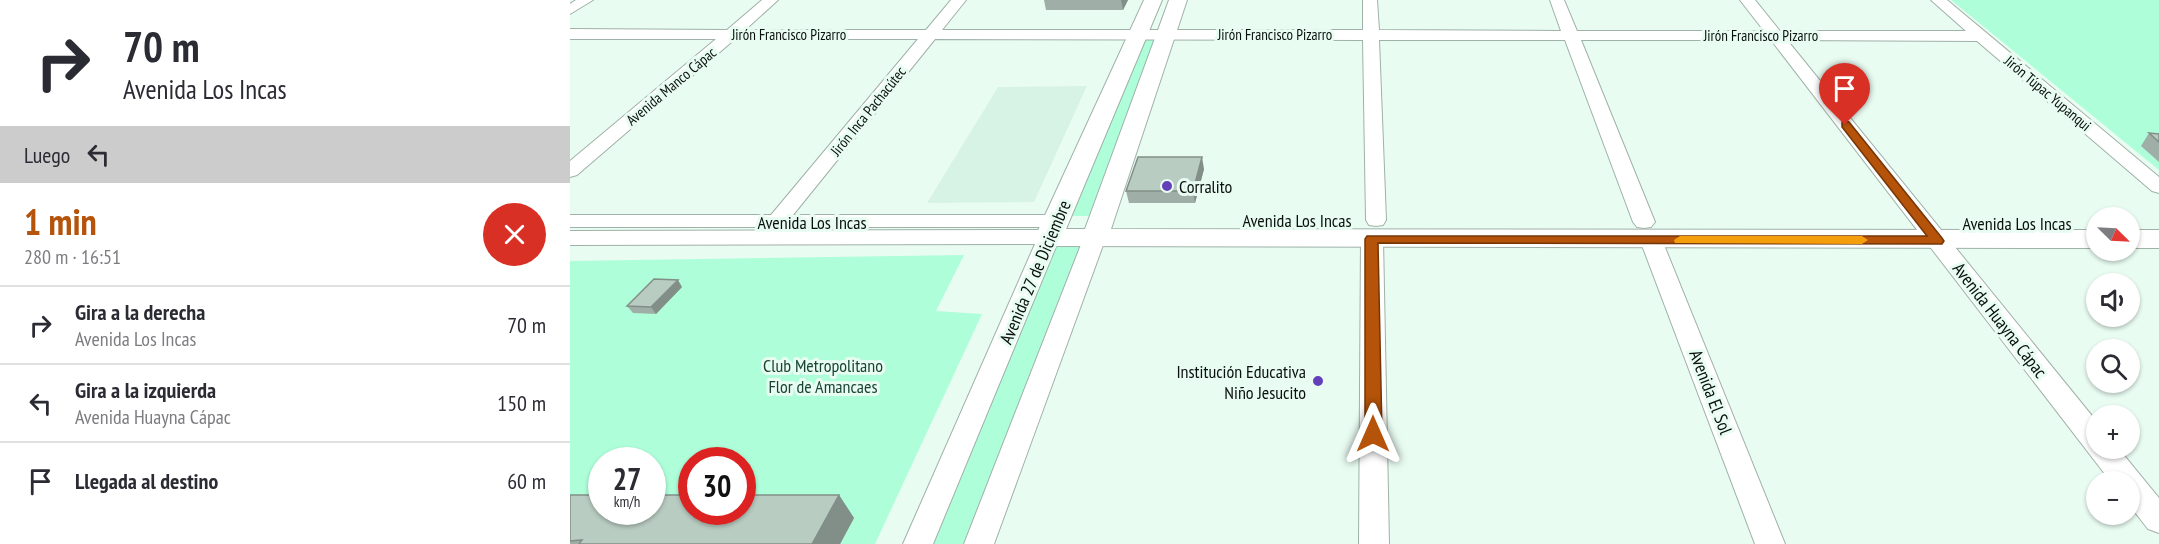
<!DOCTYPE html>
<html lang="es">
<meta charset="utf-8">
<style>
body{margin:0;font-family:"PT Sans Narrow",sans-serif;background:#f7f7f7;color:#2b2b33;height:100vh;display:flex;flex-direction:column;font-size:22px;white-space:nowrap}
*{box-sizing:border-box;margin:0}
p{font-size:20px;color:#7c7c81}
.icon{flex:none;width:33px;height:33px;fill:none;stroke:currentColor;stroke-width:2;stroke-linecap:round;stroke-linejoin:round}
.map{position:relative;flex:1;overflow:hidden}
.panel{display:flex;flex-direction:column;background:#fff;width:570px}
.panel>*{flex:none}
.guide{background:#fff;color:#2b2b33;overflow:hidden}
.needle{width:39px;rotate:114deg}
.controls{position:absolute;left:1516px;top:207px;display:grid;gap:12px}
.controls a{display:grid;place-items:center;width:54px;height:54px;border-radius:50%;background:#fff;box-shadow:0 2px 4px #0004;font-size:30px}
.speed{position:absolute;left:18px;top:447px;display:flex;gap:12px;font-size:30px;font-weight:700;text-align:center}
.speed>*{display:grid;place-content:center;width:78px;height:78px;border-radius:50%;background:#fff;box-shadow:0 2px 4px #0004;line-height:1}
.speed small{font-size:15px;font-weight:400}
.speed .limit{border:9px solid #d22;background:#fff;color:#111}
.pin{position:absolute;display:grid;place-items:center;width:51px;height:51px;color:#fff;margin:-62px -26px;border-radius:50% 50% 50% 0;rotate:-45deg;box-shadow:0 0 6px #0007}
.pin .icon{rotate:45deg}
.me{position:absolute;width:66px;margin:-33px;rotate:0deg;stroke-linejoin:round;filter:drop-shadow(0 0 4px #0008)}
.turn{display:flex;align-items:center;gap:21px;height:126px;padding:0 24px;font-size:27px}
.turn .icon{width:78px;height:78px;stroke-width:2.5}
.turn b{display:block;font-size:42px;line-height:51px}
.then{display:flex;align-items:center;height:57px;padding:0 24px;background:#0003;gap:12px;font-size:22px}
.round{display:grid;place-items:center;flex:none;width:63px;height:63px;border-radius:32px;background:#f7f7f7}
.overview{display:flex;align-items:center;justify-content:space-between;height:102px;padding:0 24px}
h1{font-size:36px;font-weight:700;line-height:45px;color:#b45309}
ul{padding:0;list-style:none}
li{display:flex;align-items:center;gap:18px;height:78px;padding:0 24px;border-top:2px solid #e1e1e2}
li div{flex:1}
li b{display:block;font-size:22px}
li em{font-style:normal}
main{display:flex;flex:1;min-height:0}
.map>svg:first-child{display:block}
.built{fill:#d7f3e5}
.green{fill:#aefed9;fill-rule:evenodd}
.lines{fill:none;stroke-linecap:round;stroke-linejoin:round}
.minor-casing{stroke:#9fb1a8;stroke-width:2}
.tertiary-casing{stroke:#9fb1a8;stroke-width:2}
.minor{fill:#fff;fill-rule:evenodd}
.tertiary{fill:#fff;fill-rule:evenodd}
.wall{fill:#9fafa7}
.shaded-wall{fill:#828f88}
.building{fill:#b9ccc2;stroke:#828f88;stroke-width:1.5}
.route{fill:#b45309;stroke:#753606;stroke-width:1.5}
.slow{fill:#f59e0b}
.poi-dot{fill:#6340b9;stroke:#e9fcf2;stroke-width:2}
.labels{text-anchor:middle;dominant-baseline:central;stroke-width:6;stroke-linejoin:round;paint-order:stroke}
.far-street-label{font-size:15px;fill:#09100d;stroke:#e9fcf2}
.poi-label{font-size:18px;fill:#09100d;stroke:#e9fcf2;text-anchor:start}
.street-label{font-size:18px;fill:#09100d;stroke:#e9fcf2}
.park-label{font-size:18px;fill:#184433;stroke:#e9fcf2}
</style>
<main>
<section class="panel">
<div class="guide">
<div class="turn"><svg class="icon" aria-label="right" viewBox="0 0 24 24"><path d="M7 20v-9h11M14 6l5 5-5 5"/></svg><div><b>70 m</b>Avenida Los Incas</div></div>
<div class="then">Luego<svg class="icon" aria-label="left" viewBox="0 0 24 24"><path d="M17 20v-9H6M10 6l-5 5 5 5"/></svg></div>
</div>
<div class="overview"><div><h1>1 min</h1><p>280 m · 16:51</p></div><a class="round" style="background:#d93025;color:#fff"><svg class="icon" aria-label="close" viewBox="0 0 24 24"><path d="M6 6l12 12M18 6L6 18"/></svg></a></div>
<ul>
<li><svg class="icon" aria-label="right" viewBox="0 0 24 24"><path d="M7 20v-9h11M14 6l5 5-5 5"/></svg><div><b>Gira a la derecha</b><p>Avenida Los Incas</p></div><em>70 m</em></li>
<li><svg class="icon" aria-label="left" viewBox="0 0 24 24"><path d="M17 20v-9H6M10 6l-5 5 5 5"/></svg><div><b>Gira a la izquierda</b><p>Avenida Huayna Cápac</p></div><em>150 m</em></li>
<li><svg class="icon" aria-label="arrive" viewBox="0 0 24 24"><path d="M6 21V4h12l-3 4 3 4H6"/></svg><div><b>Llegada al destino</b></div><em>60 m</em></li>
</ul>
</section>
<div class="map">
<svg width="1589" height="544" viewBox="0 0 1589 544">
<rect width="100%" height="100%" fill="#e9fcf2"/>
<polygon class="built" points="517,86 464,202 357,203 428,87"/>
<g class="green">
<polygon points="1381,0 1589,0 1589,170"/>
<polygon points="574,36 589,36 519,216 498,216"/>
<polygon points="487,245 514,245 397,544 363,544"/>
<path d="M394 255 366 311 412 314 305 544H0V261ZM32 460H82V512H32ZM122 460H172V512H122Z"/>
</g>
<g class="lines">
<defs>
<g id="minor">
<polygon points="6,0 23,0 0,14 0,4"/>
<polygon points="192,0 208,0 175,30 356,30 381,0 396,0 372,30 793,30 793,0 807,0 809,30 991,31 980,0 994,0 1007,31 1194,31 1170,0 1185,0 1210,31 1396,31 1361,0 1377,0 1589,177 1589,193 1582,191 1407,41 1217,40 1527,422 1527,448 1548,448 1589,498 1589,533 1578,529 1560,506 1560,482 1541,482 1201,40 1011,40 1085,222 1081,227 1074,228 1067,227 1063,222 995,40 809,40 816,220 813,225 806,226 799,225 796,220 793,40 365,39 223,215 487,215 494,216 497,221 494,226 487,227 0,227 0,215 201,215 348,39 165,39 7,175 0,177 0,161 146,39 0,39 0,29 157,30"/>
<polygon points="479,230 487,232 490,237 363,544 333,544 465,244 0,245 0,231"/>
<polygon points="525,230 533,232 536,237 424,544 394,544 514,237 517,232"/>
<polygon points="802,232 810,234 813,239 819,544 789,544 791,239 794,234"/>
<polygon points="1081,233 1089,235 1092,240 1215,544 1185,544 1070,240 1073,235"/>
</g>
<g id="tertiary">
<polygon points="574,0 592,0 496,229 515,229 599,0 617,0 541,229 1527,230 1527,248 479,246 469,243 465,237"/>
<rect x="1560" y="230" width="29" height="18"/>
</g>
</defs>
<use href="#minor" class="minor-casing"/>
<use href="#tertiary" class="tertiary-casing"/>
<use href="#minor" class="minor"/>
<use href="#tertiary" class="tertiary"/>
</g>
<g class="wall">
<polygon points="474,0 558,0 553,10 476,10"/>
<polygon points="1579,133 1589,134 1589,162 1571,146"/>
<polygon points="634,169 625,203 559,203 556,191"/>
<polygon points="112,287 86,314 63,313 57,306"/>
<polygon points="0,495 269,495 284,518 270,544 0,544"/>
</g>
<g class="shaded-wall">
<polygon points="551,0 558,0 553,10"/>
<polygon points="632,157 634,169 625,203 623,191"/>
<polygon points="108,280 112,287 86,314 81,307"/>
<polygon points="269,495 284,518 270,544 242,544"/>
</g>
<g class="building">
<polygon points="1579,133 1589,134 1589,142"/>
<polygon points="568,157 632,157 623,191 556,191"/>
<polygon points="84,279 108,280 81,307 57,306"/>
<polygon points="0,495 32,495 32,512 82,512 82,495 122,495 122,512 172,512 172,495 269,495 242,544 9,544 12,540 0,541"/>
</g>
<polygon class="route" points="1275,121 1279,122 1372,238 1374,241 1372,244 808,243 812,434 809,439 803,441 797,439 795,434 795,239 797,236 1357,236 1272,127 1272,122"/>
<polygon class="slow" points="1110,236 1292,236 1298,240 1292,244 1105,243 1104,240"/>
<g class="poi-dot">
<circle cx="597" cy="186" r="6"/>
<circle cx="748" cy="381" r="6"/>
</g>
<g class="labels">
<g class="far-street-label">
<text x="219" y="34">Jirón Francisco Pizarro</text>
<text x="705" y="34">Jirón Francisco Pizarro</text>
<text x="1191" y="35">Jirón Francisco Pizarro</text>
<text transform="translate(101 86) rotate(-40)">Avenida Manco Cápac</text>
<text transform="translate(1478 93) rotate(40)">Jirón Túpac Yupanqui</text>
<text transform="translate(298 111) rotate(-51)">Jirón Inca Pachacútec</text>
</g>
<g class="poi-label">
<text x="609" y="186">Corralito</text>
<text x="736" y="371" text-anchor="end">Institución Educativa<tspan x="736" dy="21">Niño Jesucito</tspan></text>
</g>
<g class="street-label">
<text x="727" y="220">Avenida Los Incas</text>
<text x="242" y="222">Avenida Los Incas</text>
<text x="1447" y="223">Avenida Los Incas</text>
<text transform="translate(465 272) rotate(-67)">Avenida 27 de Diciembre</text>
<text transform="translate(1430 320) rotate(52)">Avenida Huayna Cápac</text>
<text transform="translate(1141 392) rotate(69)">Avenida El Sol</text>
</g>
<g class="park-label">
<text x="253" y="365">Club Metropolitano<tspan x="253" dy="21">Flor de Amancaes</tspan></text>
</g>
</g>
</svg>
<div class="controls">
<a><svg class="needle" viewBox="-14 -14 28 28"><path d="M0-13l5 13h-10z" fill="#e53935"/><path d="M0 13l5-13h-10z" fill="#7c7c81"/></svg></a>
<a><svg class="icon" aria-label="sound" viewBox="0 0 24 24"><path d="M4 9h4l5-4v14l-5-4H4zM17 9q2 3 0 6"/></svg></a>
<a><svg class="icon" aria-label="search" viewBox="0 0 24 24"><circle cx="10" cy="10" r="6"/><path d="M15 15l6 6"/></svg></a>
<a>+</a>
<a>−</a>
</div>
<div class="speed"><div>27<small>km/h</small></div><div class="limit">30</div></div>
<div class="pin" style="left:1275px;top:125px;background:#d93025"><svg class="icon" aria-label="arrive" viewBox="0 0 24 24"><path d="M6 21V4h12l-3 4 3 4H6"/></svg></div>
<svg class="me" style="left:803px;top:434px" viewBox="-20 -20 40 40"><path d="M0-17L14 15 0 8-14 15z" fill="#b45309" stroke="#fff" stroke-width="4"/></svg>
</div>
</main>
